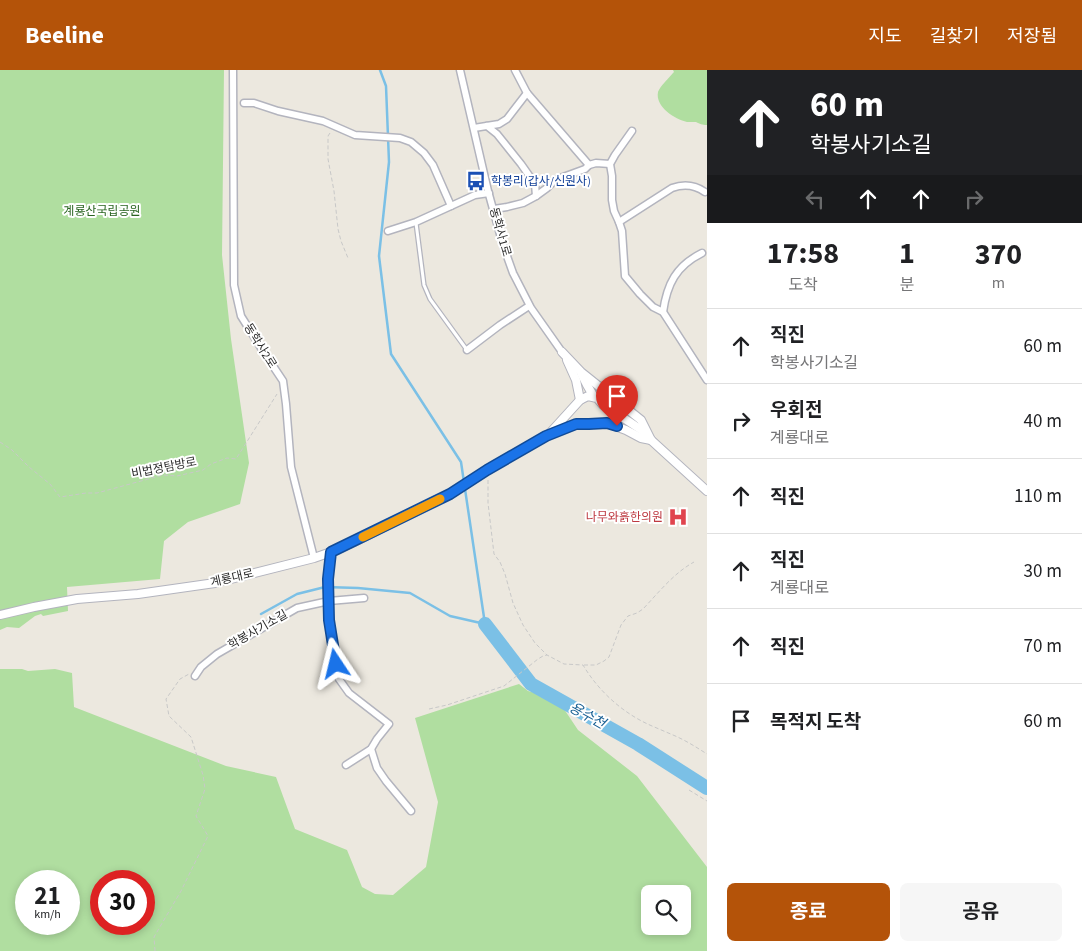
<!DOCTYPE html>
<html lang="ko">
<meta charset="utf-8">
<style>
body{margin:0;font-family:"Source Sans 3","Noto Sans KR",sans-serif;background:#f6f6f6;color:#202124;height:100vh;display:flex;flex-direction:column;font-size:19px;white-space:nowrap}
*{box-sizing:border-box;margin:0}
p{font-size:16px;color:#757577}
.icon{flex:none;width:28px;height:28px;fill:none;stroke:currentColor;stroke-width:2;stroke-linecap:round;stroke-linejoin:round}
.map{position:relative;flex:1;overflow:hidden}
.sheet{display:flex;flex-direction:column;background:#fff;width:375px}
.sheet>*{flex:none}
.banner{background:#202124;color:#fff;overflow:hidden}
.fabs{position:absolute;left:641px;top:815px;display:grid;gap:10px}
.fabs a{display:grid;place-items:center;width:50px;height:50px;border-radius:8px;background:#fff;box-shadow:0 2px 8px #0003;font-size:25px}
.speed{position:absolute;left:15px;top:800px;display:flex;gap:10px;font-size:25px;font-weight:700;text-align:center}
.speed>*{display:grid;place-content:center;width:65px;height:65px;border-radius:50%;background:#fff;box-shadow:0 2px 8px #0003;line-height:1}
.speed small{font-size:12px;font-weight:400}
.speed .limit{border:8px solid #d22;background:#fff;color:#111}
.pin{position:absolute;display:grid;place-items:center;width:42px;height:42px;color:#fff;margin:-51px -21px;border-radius:50% 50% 50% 0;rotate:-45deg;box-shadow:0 0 5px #0007}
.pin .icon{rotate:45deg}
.me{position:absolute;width:55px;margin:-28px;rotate:350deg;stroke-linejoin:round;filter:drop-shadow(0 0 4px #0008)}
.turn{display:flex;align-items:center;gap:18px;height:105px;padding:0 20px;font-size:22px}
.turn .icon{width:65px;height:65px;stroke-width:2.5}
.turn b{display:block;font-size:35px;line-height:42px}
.lanes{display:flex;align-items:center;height:48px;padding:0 20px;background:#0003;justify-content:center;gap:25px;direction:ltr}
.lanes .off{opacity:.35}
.eta{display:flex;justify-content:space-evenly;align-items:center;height:85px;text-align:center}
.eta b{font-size:30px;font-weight:700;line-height:35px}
.primary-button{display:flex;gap:10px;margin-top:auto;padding:10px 20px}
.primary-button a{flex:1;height:58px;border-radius:8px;background:#b45309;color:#fff;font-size:20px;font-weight:700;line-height:58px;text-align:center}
.primary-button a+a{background:#f6f6f6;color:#202124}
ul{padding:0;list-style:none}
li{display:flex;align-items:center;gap:15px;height:75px;padding:0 20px;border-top:1px solid #e0e0e0}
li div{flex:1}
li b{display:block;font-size:19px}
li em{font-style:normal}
header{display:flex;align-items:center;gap:30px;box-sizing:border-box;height:70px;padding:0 25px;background:#b45309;color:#fff}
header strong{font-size:24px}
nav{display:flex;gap:28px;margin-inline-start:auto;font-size:18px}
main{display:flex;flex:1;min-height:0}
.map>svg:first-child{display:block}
.green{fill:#b0dea0;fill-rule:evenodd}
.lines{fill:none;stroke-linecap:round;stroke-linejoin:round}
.stream{stroke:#7bc0e6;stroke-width:2.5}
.river{stroke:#7bc0e6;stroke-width:14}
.service-casing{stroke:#b3b4be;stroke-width:5.5}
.minor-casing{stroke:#b3b4be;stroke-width:9}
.tertiary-casing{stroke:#b3b4be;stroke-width:10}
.path{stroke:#c8c8c8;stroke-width:1;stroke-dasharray:4 2.5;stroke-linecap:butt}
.service{stroke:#fff;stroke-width:3}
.minor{stroke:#fff;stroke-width:6}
.tertiary{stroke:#fff;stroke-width:8}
.route-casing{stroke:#114b97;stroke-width:12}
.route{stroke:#1a73e8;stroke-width:9}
.slow{stroke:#f59e0b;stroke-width:9}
.labels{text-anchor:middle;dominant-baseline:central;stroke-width:4;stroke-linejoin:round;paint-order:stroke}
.transit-label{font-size:12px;fill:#164399;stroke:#fff;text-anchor:start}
.park-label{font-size:12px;fill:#296420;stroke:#fff}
.street-label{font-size:12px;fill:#2c2c2c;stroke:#fff}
.health-label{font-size:12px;fill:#be3a42;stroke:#fff;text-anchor:end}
.water-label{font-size:14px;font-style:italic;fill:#185f93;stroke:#fff}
</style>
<header>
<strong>Beeline</strong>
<nav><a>지도</a><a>길찾기</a><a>저장됨</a></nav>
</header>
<main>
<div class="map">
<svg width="707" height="881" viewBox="0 0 707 881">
<rect width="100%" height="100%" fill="#ece8df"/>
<g class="green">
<polygon points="0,0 224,0 222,185 231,269 249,393 240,434 188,452 164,471 160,509 67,517 68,541 43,546 41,544 35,546 19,558 7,557 0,560"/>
<path d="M673 0H707V55C702 55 700 54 696 52 693 52 690 52 687 52 675 49 655 37 658 22 660 16 669 8 673 3L674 2Z"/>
<path d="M0 599H22L28 601 55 599 72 603 74 637 226 696 276 707 295 759 347 780 362 817 375 824 393 825 426 797 438 732 415 648 519 614 528 621 543 625 556 631 564 639 578 660 637 706 707 797V881H0ZM26 811H69V854H26ZM101 811H144V854H101ZM650 824H682V856H650Z"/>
</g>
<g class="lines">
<polyline class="stream" points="261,544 297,524 325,517 358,518 410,523 450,546 485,554 461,392 391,284 379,186 389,92 386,16 380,0"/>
<polyline class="river" points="485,554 531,614 638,674 707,718"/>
<defs>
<polyline id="service" points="416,153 424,215 430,229 467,280"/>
<g id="minor">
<polyline points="233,0 234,215 241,246 263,281 283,311 286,334 291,397 314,488"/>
<polyline points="460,0 488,121 503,175 513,203 531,238 562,282"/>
<polyline points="515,0 527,23 589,95"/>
<polyline points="244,33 254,33 278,41 323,51 355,65 400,68 411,72 424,83 433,95 451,136"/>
<polyline points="487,56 497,64 521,94 535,114 536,126"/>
<polyline points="474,58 499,54 507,49 527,23"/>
<polyline points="632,61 615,85 610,94 612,106 612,130 614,141 619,152 622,161 625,206 640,224 653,237 663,242 707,310"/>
<polyline points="494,139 507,137 523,133 536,126 547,118 555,110 585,99 589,95 596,93 610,94"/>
<path d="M619 152 672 118C683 114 695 115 705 122"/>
<polyline points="388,161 416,152 475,125 489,123"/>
<path d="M663 242C667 214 676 196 702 183"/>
<polyline points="467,280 500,255 529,236"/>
<polyline points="331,482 328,509 329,550 339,609 349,623 389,654 377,669 371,679 346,695"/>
<polyline points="195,606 201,597 217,584 297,538 329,531 364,528"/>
<polyline points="371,679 377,698 386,711 411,741"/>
</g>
<g id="tertiary">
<polyline points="562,282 581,302 641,350 651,370 707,421"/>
<polyline points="567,290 576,310 580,330"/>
<polyline points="582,305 587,315 594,327"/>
<polyline points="550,363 580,330 588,326 597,328 603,335 622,347 646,363"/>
<polyline points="0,545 34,537 77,529 138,524 215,513 314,488 331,482 354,472 450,424 487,400 546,366 576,354 589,354 607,353 626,360 641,368 651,370"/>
</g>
</defs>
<use href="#service" class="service-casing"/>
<use href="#minor" class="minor-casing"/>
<use href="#tertiary" class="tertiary-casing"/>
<g class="path">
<polyline points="330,63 328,66 328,89 334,121 338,159 341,171 348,188"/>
<polyline points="0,372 12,380 29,397 50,414 60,427 86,423 97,423 163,405 177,406 203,400 211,394 227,388 236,389 277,324"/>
<path d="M488 410V433L494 484 500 492 505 504 513 533 523 555 535 573 547 585 564 594 583 595C599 622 624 644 652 656 659 659 666 662 673 665 685 670 696 677 707 684"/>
<path d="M584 595H596L604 591 609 587 621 555 628 546 637 543 643 539C659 522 674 503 694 492"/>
<polyline points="429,639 447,635 504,616 538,589 543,586 547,585"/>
<polyline points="689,720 707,731"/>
<polyline points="155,881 154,867 181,821 208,766 196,746 205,719 203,705 191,667 169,646 166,629 180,609 189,604"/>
</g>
<use href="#service" class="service"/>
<use href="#minor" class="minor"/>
<use href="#tertiary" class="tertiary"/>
</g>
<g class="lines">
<defs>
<polyline id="route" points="336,594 329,550 328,509 331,482 450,424 487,400 546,366 576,354 589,354 607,353 617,356"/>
</defs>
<use href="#route" class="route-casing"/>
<use href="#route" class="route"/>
<polyline class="slow" points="363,467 440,429"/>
</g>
<defs>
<symbol id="bus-bare" viewBox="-9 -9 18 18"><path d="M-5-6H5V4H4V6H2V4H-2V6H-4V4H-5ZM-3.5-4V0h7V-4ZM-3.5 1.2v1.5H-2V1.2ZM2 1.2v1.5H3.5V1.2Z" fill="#1a4fb4" stroke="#fff" stroke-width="2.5" paint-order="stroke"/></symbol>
<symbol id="hospital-bare" viewBox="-9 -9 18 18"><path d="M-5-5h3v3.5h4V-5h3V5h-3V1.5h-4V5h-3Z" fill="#e0444e" stroke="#fff" stroke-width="2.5" paint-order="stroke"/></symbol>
</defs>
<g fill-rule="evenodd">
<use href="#bus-bare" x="462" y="97" width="28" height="28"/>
<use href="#hospital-bare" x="664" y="433" width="28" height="28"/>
</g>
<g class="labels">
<g class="transit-label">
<text x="491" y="111">학봉리(갑사/신원사)</text>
</g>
<g class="park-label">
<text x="102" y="141">계룡산국립공원</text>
</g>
<g class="street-label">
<text transform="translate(500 162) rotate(74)">동학사1로</text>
<text transform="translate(260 276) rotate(58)">동학사2로</text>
<text transform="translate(164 398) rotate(-11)">비법정탐방로</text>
<text transform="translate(232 508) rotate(-13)">계룡대로</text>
<text transform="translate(258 560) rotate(-30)">학봉사기소길</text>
</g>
<g class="health-label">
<text x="663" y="447">나무와흙한의원</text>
</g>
<g class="water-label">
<text transform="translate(587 646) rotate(29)">용수천</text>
</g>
</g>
</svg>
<div class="fabs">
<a><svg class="icon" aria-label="search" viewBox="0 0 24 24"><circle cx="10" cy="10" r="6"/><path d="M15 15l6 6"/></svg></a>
</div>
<div class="speed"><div>21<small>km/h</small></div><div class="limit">30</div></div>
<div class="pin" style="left:617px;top:356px;background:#d93025"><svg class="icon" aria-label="arrive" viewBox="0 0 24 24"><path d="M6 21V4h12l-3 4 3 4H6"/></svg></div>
<svg class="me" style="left:336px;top:594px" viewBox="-20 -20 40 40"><path d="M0-17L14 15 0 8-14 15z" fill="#1a73e8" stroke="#fff" stroke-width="4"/></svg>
</div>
<section class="sheet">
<div class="banner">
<div class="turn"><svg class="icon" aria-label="ahead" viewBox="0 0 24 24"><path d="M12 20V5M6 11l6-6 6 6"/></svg><div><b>60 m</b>학봉사기소길</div></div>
<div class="lanes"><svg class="icon off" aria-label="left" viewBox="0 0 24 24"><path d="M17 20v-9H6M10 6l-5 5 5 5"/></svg><svg class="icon" aria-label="ahead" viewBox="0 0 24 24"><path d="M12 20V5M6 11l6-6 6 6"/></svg><svg class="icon" aria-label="ahead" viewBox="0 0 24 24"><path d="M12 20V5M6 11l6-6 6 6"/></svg><svg class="icon off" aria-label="right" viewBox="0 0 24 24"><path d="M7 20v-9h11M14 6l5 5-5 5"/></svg></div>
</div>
<div class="eta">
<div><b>17:58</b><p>도착</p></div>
<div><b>1</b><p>분</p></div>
<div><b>370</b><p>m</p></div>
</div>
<ul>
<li><svg class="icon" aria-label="ahead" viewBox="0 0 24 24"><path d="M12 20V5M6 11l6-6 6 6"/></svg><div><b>직진</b><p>학봉사기소길</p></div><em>60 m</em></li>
<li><svg class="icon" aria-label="right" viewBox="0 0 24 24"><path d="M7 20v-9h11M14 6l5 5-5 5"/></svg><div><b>우회전</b><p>계룡대로</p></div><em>40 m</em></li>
<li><svg class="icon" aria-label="ahead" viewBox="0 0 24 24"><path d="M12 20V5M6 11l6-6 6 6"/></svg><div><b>직진</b></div><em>110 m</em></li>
<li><svg class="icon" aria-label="ahead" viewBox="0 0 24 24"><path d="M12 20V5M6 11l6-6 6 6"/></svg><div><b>직진</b><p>계룡대로</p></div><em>30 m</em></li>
<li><svg class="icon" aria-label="ahead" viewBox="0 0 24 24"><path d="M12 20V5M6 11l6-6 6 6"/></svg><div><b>직진</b></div><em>70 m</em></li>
<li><svg class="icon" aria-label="arrive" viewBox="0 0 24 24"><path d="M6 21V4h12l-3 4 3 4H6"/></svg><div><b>목적지 도착</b></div><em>60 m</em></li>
</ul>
<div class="primary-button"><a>종료</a><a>공유</a></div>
</section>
</main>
